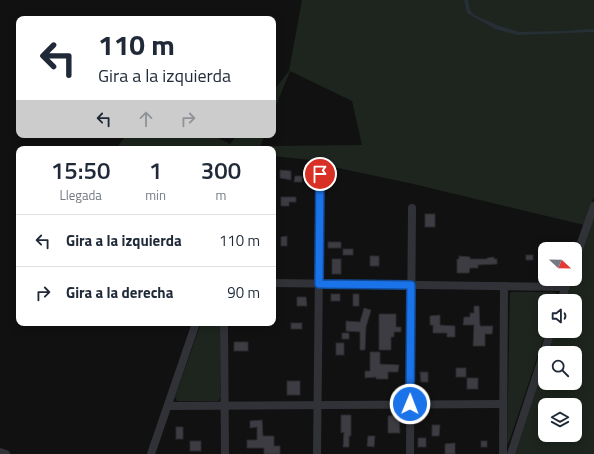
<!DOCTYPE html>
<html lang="es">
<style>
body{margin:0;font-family:"Titillium Web",sans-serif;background:#f2f2f3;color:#1f2937;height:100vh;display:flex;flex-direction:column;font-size:15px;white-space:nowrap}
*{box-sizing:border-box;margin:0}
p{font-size:13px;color:#747a83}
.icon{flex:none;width:22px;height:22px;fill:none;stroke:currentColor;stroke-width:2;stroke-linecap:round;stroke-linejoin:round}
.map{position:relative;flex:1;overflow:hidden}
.panel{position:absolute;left:16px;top:146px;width:260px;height:180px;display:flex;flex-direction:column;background:#fff;border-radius:8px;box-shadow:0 2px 10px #0003}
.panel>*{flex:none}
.hud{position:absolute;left:16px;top:16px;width:260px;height:122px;border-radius:8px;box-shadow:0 2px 10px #0003;background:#fff;color:#1f2937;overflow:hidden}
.needle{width:26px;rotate:112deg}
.fabs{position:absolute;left:538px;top:242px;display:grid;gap:8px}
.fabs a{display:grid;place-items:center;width:44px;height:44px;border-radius:8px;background:#fff;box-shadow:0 2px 10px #0003;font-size:20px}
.pin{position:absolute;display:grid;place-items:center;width:34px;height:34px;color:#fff;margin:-17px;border:2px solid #fff;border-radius:50%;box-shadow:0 1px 4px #0007}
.me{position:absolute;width:44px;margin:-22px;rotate:1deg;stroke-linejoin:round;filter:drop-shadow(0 0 3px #0008)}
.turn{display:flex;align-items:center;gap:14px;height:84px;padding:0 16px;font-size:18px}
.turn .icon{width:52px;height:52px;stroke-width:2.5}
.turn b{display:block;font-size:28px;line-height:34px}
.lanes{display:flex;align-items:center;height:38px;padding:0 16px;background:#0003;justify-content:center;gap:20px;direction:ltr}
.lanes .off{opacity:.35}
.eta{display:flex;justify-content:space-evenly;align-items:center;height:68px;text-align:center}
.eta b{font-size:24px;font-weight:600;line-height:28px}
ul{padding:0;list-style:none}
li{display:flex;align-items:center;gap:12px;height:52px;padding:0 16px;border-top:1px solid #e0e1e3}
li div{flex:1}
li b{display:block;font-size:15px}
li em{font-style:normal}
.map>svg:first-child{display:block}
.green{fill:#1d251e;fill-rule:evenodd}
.water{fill:#272f36}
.building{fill:#3c3c42;stroke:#2b2a2e}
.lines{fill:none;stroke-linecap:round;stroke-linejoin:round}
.street{stroke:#313237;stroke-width:8}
.route-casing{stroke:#114b97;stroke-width:10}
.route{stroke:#1a73e8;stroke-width:7}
</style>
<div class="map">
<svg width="594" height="454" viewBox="0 0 594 454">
<rect width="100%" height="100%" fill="#111112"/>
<g class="green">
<polygon points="302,0 594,0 594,197 584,225 409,183 333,167 330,162 273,156 273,149 267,149 269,146 362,145 352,101 290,71 273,113 273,91 289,71"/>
<polygon points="126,135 212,135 230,144 237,135 265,135 259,149 116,149"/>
<path d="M594 211V454H514L545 358V383H575V353H547L554 331H575V301H564L571 279H575V267ZM545 405H575V435H545Z"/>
<polygon points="512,292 554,292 558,294 556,301 545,301 546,331 509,442 507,444 510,293"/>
<polygon points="201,323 220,323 220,398 218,401 177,401 175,397"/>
</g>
<polygon class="water" points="464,0 468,0 470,10 474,15 497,25 519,32 564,31 591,29 594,29 594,32 517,35 495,29 467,13"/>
<g class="building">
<polygon points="280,170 291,171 291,180 280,178"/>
<polygon points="295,176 302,176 302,182 294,182"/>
<polygon points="281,197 296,197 296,202 289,202 289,206 281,206"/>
<rect x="425" y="214" width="10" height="13"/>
<polygon points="287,236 287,246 281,246 281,237"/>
<rect x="328" y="242" width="13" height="6"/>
<rect x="343" y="249" width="10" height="6"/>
<rect x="526" y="255" width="7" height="5"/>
<rect x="370" y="256" width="9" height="10"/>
<polygon points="459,256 470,257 470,259 487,259 487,258 494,257 494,259 497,259 497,264 478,265 478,268 470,268 469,273 457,273 457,259 459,259"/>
<rect x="332" y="259" width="9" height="15"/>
<rect x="331" y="294" width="9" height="7"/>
<rect x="353" y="294" width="6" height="12"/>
<polygon points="297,297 306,297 307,306 297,306"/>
<polygon points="474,306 479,306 480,326 493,326 492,334 485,334 485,346 473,346 474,325 463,325 464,317 470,317 470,313 474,313"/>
<polygon points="364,308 371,310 366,327 365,350 360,350 360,332 346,331 346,321 360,322"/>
<polygon points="379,314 396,314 396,327 401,327 401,332 394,332 394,337 391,337 391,350 379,350"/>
<polygon points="440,315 440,325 455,326 455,337 447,337 447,333 433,333 433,325 430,325 430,316"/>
<rect x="291" y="323" width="11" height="6"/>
<rect x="342" y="333" width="7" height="6"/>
<rect x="234" y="342" width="14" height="9"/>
<rect x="336" y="343" width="8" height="12"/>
<polygon points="370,352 380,352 380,364 399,365 398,372 388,372 388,379 376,379 376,377 365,378 365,371 370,371"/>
<rect x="456" y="368" width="10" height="9"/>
<polygon points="420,372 428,372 428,382 421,382"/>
<rect x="467" y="378" width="11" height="11"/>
<rect x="287" y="381" width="13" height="14"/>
<polygon points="341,415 351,415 351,436 349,436 349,447 343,447 344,432 341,433"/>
<polygon points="399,415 400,433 388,433 388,416"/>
<polygon points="262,420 263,436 274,436 274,446 280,446 280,454 264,454 264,448 247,448 247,440 257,440 257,427 250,428 250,421"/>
<polygon points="432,425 440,425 439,436 432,436"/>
<rect x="176" y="427" width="7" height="12"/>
<polygon points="368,436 375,436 374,447 367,446"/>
<rect x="418" y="438" width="8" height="9"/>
<rect x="190" y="441" width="11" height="10"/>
<rect x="481" y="441" width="6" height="6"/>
<polygon points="455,443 455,454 445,454 445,444"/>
</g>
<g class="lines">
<g class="street">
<polyline points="575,260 594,206"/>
<polyline points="273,283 565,287"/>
<polyline points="561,301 568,279"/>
<polyline points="224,323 225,454"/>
<polyline points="168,406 503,404"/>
<polyline points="0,452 6,454"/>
<polyline points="151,454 196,323"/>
<polyline points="317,454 320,174"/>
<polyline points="410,454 412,208"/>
<polyline points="503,454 504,286"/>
<polyline points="511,454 551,331"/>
</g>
</g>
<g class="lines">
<defs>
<polyline id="route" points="320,174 319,284 411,285 410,404"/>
</defs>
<use href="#route" class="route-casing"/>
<use href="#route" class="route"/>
</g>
</svg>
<div class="fabs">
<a><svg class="needle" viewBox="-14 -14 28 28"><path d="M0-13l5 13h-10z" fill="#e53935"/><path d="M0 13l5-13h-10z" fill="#747a83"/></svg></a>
<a><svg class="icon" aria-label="sound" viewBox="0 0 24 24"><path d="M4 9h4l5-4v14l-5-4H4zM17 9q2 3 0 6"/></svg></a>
<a><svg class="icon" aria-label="search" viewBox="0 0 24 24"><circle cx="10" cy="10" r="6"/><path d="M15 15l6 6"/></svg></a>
<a><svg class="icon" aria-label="layers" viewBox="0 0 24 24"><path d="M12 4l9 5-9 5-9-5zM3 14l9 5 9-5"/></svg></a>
</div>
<div class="pin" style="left:320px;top:174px;background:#d93025"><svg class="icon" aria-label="arrive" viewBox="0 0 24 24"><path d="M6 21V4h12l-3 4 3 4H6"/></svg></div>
<svg class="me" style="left:410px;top:404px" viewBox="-20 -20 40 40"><circle r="17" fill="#1a73e8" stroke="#fff" stroke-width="3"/><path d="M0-11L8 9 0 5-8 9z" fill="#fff"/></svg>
<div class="hud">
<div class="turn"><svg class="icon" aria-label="left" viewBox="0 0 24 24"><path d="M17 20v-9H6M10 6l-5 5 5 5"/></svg><div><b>110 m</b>Gira a la izquierda</div></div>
<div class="lanes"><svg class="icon" aria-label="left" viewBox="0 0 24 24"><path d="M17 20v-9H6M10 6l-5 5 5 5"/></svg><svg class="icon off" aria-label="ahead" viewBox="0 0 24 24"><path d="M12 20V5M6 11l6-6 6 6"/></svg><svg class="icon off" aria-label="right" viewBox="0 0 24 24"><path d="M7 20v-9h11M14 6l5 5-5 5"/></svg></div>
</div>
<section class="panel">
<div class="eta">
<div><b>15:50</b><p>Llegada</p></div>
<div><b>1</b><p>min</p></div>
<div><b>300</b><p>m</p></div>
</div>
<ul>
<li><svg class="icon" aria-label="left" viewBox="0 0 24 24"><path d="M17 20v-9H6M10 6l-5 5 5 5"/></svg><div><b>Gira a la izquierda</b></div><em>110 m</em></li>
<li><svg class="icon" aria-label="right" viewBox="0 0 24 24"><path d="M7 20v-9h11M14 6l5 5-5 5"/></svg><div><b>Gira a la derecha</b></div><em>90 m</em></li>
</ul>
</section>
</div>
